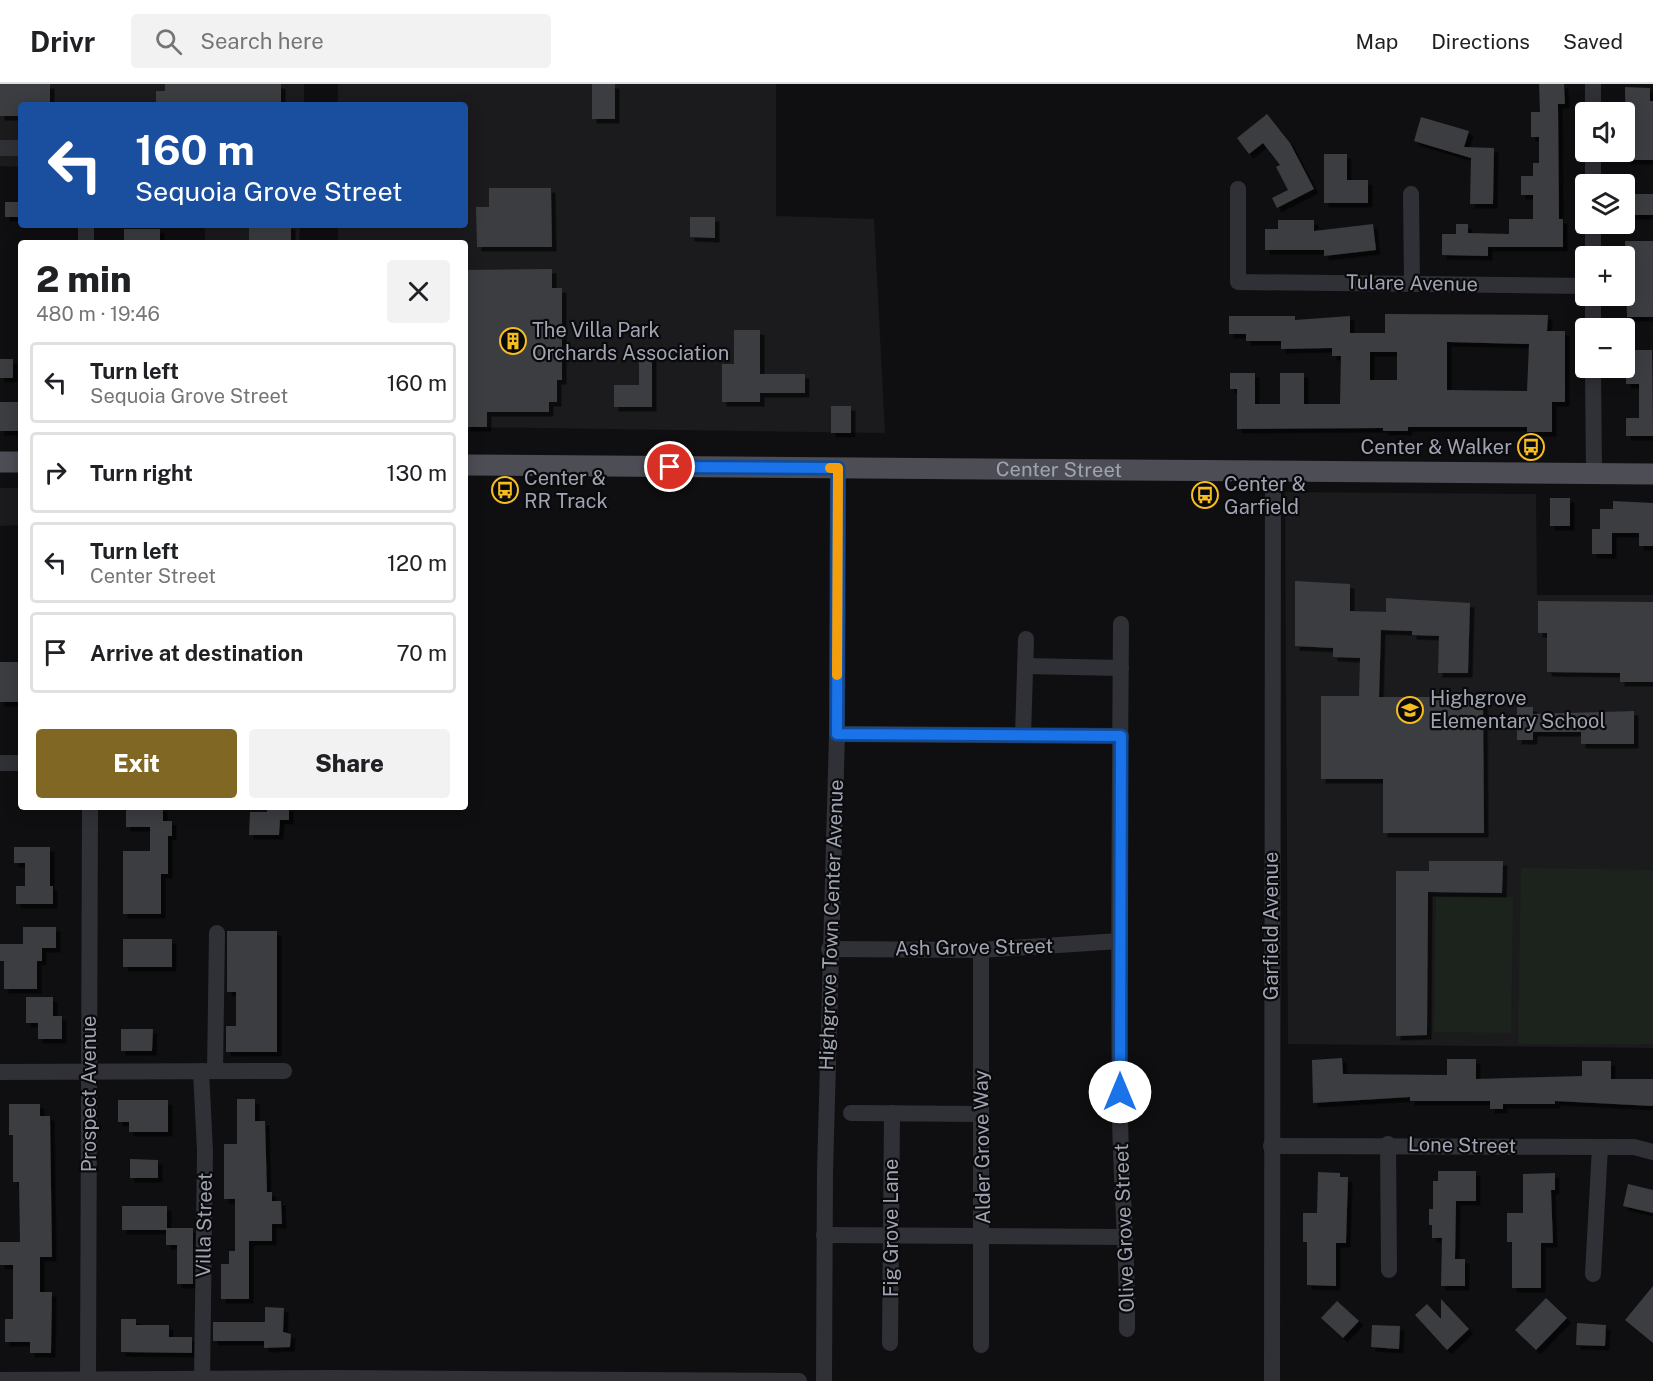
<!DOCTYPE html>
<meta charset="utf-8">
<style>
body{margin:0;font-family:"Public Sans",sans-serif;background:#f2f2f2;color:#202124;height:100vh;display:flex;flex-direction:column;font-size:22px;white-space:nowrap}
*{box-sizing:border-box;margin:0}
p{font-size:20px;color:#757577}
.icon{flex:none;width:33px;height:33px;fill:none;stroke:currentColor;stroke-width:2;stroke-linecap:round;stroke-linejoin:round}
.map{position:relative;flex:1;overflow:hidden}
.side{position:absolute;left:18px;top:156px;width:450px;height:570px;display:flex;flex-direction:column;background:#fff;border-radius:6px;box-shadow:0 3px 15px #0003}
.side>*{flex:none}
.hud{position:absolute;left:18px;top:18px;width:450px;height:126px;border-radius:6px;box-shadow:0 3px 15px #0003;background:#1a4fa0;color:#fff;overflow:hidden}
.buttons{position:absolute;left:1575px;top:18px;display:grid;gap:12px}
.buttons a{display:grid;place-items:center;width:60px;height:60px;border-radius:6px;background:#fff;box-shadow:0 3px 15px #0003;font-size:30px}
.pin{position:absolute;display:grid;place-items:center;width:51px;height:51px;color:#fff;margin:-26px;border:3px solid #fff;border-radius:50%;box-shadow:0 2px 6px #0007}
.me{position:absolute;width:66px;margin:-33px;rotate:0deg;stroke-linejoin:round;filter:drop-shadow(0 0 4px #0008)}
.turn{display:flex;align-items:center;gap:21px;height:126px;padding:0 18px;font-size:27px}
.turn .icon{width:78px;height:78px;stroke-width:2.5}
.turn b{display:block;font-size:42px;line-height:51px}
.round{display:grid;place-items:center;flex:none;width:63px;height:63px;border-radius:6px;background:#f2f2f2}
.summary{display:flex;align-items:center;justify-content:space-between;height:102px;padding:0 18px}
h1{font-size:36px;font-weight:800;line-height:45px}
.action{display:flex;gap:12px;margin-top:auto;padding:12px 18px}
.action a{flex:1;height:69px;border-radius:6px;background:#806723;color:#fff;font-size:24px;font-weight:800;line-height:69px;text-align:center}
.action a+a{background:#f2f2f2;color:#202124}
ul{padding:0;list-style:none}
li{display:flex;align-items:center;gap:18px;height:81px;margin:0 12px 9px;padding:0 6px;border:3px solid #e0e0e0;border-radius:6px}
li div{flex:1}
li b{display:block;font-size:22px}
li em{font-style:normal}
header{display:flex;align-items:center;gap:36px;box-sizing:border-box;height:84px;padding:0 30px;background:#fff;border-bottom:2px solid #e0e0e0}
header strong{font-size:28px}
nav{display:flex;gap:33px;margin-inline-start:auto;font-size:21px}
.search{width:420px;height:54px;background:#f2f2f2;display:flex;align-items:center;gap:15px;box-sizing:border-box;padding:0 21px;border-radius:6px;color:#757577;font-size:22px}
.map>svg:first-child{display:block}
.built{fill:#1b1b1e}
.green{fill:#1c231d}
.building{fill:#3b3c41;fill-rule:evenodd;filter:url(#shadow)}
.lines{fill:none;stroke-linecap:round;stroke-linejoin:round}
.minor{stroke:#303136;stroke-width:16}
.major{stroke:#4c4d55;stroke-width:21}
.route-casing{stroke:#114b97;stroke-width:15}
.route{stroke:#1a73e8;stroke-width:10}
.slow{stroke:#f59e0b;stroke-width:10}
.labels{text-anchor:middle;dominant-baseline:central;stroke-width:4.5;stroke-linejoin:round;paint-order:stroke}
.street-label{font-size:20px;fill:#a0a4b2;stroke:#0a0a0c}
.poi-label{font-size:20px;fill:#a0a4b2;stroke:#0a0a0c;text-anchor:start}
</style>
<header>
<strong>Drivr</strong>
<div class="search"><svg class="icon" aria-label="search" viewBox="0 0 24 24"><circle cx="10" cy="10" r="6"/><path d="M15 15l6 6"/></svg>Search here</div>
<nav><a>Map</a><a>Directions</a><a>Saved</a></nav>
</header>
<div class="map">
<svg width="1653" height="1297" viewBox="0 0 1653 1297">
<defs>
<filter id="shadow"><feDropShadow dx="4.5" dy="4.5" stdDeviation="0" flood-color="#0009"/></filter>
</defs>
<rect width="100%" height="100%" fill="#0f0f11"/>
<g class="built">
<polygon points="0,0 304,0 304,21 21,21 21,83 0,82"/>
<polygon points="338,0 776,0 776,132 874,135 885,349 465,343 465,159 338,159 338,141 465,141 465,21 338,21"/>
<polygon points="205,141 300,141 299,159 205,159"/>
<polygon points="0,404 21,404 21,441 0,442"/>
<polygon points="1285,408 1536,410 1537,511 1653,511 1653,964 1288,960"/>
</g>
<g class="green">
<polygon points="1521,784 1653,786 1653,960 1518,960"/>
<polygon points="1436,813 1513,813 1511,949 1434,948"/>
</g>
<g class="building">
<polygon points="0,0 50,0 50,21 21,21 21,32 0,32"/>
<polygon points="165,0 281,0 281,21 156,21 156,7 165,7"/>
<rect x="592" y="0" width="23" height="35"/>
<polygon points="1539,0 1564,0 1565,20 1558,20 1559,135 1563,135 1563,163 1488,163 1488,172 1442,171 1442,150 1456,150 1456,140 1468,140 1468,149 1509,150 1509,135 1533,135 1533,111 1521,111 1521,92 1533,92 1533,79 1539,79 1539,53 1531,53 1531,28 1540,28"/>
<polygon points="1625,3 1650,4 1650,17 1653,17 1653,76 1626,76"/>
<polygon points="1267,30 1290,59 1314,105 1277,124 1272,114 1288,106 1276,83 1280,81 1263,59 1249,70 1237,54"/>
<polygon points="1421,33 1469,47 1464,63 1494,64 1493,120 1470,120 1471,74 1414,57"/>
<polygon points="1324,70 1347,70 1347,96 1368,96 1368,119 1324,119"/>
<polygon points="489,104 551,104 552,163 477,163 476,123 489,123"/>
<rect x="1624" y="110" width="29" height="21"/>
<rect x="5" y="118" width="16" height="15"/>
<polygon points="690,133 715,133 715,154 690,153"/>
<polygon points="1278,136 1314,136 1314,147 1373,140 1376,166 1324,172 1324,166 1265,166 1265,145 1278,145"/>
<rect x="249" y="141" width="42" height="18"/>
<rect x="124" y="145" width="36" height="14"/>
<polygon points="1625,157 1653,157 1653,233 1627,233"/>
<polygon points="552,185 552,204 562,204 562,296 557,296 557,318 549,318 549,328 487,328 487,343 465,343 465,186"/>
<path d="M1385 230 1548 231 1547 247H1565V318H1552V348H1527V343H1408V347H1383V344L1237 345V305H1230V289H1255V320H1280V289H1304V320H1340L1341 272H1332V264L1281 265V257H1246V250H1229V232H1295V236L1350 232V249H1385ZM1447 258 1529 260 1527 307 1447 306ZM1370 268H1397V296H1370Z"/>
<polygon points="734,246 760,246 760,290 805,290 805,309 760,309 760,318 722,318 722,280 734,280"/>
<polygon points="1626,266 1652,266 1653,352 1626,352 1626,334 1639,334 1639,300 1626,300"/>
<polygon points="639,267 652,267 652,323 614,323 614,301 639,301"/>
<rect x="0" y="275" width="13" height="19"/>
<rect x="0" y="318" width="21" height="29"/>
<rect x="831" y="322" width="20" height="27"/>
<rect x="1550" y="414" width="20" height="28"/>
<polygon points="1613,417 1653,419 1653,462 1639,462 1639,449 1612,449 1612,470 1592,470 1592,445 1600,445 1600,425 1613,425"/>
<polygon points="1295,497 1350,500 1350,527 1386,528 1386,514 1470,519 1468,589 1438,589 1439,552 1412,551 1412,547 1381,546 1379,613 1483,613 1484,749 1383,749 1383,695 1321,695 1321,612 1359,612 1360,574 1333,573 1333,564 1295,562"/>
<polygon points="1538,517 1653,518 1653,598 1620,598 1620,589 1547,588 1547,549 1538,549"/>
<rect x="0" y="578" width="21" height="40"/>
<polygon points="1517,623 1533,623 1533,630 1634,627 1634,660 1581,660 1581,648 1533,648 1533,656 1517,656"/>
<polygon points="126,723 163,723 163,737 172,737 172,752 168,752 168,790 161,790 161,830 123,830 123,767 150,767 150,743 126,743"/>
<polygon points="267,723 289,723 289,736 280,736 279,751 249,751 250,728 267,728"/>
<polygon points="14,763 50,763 50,802 53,802 53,820 16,820 16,802 25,802 25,779 14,779"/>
<polygon points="1429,777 1503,777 1502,809 1428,808 1427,951 1396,952 1396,787 1429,787"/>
<polygon points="23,843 56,843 56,864 42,864 42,877 37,877 37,905 4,905 4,877 0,877 0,860 23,860"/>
<polygon points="227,847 277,847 277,968 226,968 226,942 236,942 236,908 227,908"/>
<rect x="123" y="855" width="49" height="28"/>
<polygon points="26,913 53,913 53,932 62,932 62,955 38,955 38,939 26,939"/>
<polygon points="121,945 153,945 152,967 121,967"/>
<polygon points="1342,974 1343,990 1447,991 1447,975 1476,975 1476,995 1582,992 1582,977 1611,977 1611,995 1653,995 1653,1022 1555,1017 1555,1020 1503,1020 1503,1025 1490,1025 1490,1017 1410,1017 1410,1013 1313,1019 1312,976"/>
<polygon points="237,1015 255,1015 255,1037 265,1037 267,1108 272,1108 272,1117 281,1117 282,1140 272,1140 272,1157 249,1157 249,1215 221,1215 221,1180 229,1180 229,1167 235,1167 235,1115 224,1115 224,1060 237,1060"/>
<polygon points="118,1016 168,1016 168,1048 129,1048 129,1038 118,1038"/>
<polygon points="9,1020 40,1020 40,1032 50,1032 52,1173 40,1173 40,1208 52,1208 51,1269 30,1269 30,1258 5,1258 5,1235 13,1235 13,1181 0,1181 0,1158 20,1158 19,1098 13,1098 13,1051 9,1051"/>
<polygon points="130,1075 158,1076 158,1094 130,1094"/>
<polygon points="1438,1087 1476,1087 1476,1117 1456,1117 1455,1175 1465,1175 1465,1202 1441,1202 1442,1154 1432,1154 1432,1141 1429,1141 1429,1125 1433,1125 1433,1097 1438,1097"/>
<polygon points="1318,1088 1340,1089 1340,1093 1348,1093 1346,1159 1336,1159 1336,1202 1307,1201 1307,1158 1303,1158 1303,1129 1317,1129"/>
<polygon points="1555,1089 1555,1106 1551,1106 1553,1159 1541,1159 1541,1204 1512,1204 1512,1158 1507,1158 1507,1129 1523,1129 1523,1090"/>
<polygon points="1628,1100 1653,1106 1653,1129 1623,1122"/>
<polygon points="122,1122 167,1122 167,1144 193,1144 193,1200 177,1200 177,1161 166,1161 166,1146 122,1146"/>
<polygon points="1653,1202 1653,1259 1625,1236"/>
<polygon points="1546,1214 1567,1234 1536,1266 1515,1246"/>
<polygon points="1441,1215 1469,1245 1447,1266 1415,1231 1427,1220 1441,1235"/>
<polygon points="1337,1217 1359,1237 1343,1254 1321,1234"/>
<polygon points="265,1223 284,1224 283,1248 291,1250 290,1263 264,1264 264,1257 213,1257 213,1238 265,1238"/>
<polygon points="121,1235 136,1235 136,1241 169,1241 169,1253 192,1253 192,1269 121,1268"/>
<polygon points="1577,1239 1606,1241 1605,1262 1576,1261"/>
<polygon points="1372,1241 1400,1242 1399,1265 1371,1263"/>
</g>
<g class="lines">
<g class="minor">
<polyline points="1593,28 1593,0"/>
<polyline points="0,64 21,64"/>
<polyline points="1593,100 1593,68"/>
<polyline points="1238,105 1238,198 1586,202"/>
<polyline points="1411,110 1412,199"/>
<polyline points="86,141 86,159"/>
<polyline points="1593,172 1593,140"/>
<polyline points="1593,212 1593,244"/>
<polyline points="1593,284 1594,389"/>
<path d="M1121 540C1120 704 1118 868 1120 1031 1121 1103 1128 1173 1127 1245"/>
<polyline points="1025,582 1121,584"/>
<polyline points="837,650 1121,652"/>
<polyline points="1023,651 1026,555"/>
<polyline points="0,679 21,679"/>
<polyline points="829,865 981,866 1120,857"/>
<polyline points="201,987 205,1067 202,1296"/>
<polyline points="215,987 217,849"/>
<polyline points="0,988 284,987"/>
<polyline points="851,1029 981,1030"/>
<polyline points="1388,1060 1389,1186"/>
<polyline points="1271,1062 1634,1063 1653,1068"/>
<polyline points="824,1151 1124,1153"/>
<polyline points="1593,1190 1600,1063"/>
<polyline points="890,1259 892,1029"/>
<polyline points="981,1261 981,866"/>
<polyline points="0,1296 333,1294 799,1297"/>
<polyline points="88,1297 90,723"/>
<polyline points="824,1297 825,1088 837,650 838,384"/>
<polyline points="1272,1297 1273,388"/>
</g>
<g class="major">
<polyline points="0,378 21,378"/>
<path id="s1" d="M465 381 1653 390"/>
</g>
</g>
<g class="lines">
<defs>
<polyline id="route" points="670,383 838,384 837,650 1121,652 1120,1008"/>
</defs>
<use href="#route" class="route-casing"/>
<use href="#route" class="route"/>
<polyline class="slow" points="830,384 838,384 837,591"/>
</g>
<defs>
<symbol id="building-ring" viewBox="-11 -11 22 22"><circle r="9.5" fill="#0a0a0c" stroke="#f6bd21" stroke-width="1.5"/><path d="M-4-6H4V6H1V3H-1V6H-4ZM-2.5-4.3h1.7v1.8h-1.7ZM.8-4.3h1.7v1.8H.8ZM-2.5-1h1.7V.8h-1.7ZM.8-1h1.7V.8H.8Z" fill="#f6bd21"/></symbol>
<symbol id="bus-ring" viewBox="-11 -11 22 22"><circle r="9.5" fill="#0a0a0c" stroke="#f6bd21" stroke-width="1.5"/><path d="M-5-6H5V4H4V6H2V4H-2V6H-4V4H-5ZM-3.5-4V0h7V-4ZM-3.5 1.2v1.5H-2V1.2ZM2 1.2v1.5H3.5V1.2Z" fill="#f6bd21"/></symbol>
<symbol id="school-ring" viewBox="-11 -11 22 22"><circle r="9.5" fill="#0a0a0c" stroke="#f6bd21" stroke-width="1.5"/><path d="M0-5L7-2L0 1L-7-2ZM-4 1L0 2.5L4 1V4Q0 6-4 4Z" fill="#f6bd21"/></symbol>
</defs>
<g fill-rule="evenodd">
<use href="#building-ring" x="498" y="242" width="30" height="30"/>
<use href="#bus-ring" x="1516" y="348" width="30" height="30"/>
<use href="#bus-ring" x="490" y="391" width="30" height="30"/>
<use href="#bus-ring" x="1190" y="396" width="30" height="30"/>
<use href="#school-ring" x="1395" y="611" width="30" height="30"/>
</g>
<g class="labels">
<g class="street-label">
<text transform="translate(1412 199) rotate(1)">Tulare Avenue</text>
<text stroke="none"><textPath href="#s1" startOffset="594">Center Street</textPath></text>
<text transform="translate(831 841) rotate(-88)">Highgrove Town Center Avenue</text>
<text transform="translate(1271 842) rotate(-90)">Garfield Avenue</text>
<text transform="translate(974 863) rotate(-1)">Ash Grove Street</text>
<text transform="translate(89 1010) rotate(-90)">Prospect Avenue</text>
<text transform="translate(1462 1061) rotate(1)">Lone Street</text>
<text transform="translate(982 1063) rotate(-91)">Alder Grove Way</text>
<text transform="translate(204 1141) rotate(-89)">Villa Street</text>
<text transform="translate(891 1144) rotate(-90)">Fig Grove Lane</text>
<text transform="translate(1124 1144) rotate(-92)">Olive Grove Street</text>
</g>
<g class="poi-label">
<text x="532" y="246">The Villa Park<tspan x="532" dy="23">Orchards Association</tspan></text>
<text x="1512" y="363" text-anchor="end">Center &amp; Walker</text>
<text x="524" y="394">Center &amp;<tspan x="524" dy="23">RR Track</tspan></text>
<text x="1224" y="400">Center &amp;<tspan x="1224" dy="23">Garfield</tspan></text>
<text x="1430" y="614">Highgrove<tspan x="1430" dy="23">Elementary School</tspan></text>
</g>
</g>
</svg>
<div class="buttons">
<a><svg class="icon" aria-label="sound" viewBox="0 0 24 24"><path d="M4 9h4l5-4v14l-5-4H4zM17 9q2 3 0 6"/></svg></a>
<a><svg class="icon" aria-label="layers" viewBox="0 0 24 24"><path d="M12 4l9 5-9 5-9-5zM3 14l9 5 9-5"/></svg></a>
<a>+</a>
<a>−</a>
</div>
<div class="pin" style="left:670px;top:383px;background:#d93025"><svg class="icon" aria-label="arrive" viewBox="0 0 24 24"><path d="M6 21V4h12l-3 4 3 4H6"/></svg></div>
<svg class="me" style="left:1120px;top:1008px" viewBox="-20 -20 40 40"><circle r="19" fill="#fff"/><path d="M0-13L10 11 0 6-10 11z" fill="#1a73e8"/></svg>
<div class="hud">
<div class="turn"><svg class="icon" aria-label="left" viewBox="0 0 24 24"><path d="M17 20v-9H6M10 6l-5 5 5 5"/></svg><div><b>160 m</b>Sequoia Grove Street</div></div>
</div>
<section class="side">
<div class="summary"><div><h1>2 min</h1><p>480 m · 19:46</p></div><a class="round"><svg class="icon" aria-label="close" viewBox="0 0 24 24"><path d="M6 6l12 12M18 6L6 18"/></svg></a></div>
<ul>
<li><svg class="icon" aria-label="left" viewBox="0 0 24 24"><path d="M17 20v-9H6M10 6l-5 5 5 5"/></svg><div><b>Turn left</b><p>Sequoia Grove Street</p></div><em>160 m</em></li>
<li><svg class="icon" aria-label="right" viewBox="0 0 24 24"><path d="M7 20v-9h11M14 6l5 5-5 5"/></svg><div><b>Turn right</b></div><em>130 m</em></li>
<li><svg class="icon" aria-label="left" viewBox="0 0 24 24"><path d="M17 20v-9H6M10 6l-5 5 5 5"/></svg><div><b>Turn left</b><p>Center Street</p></div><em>120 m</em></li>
<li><svg class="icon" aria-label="arrive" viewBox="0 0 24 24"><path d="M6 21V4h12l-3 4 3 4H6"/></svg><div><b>Arrive at destination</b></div><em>70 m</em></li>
</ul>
<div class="action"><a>Exit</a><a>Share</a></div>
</section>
</div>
